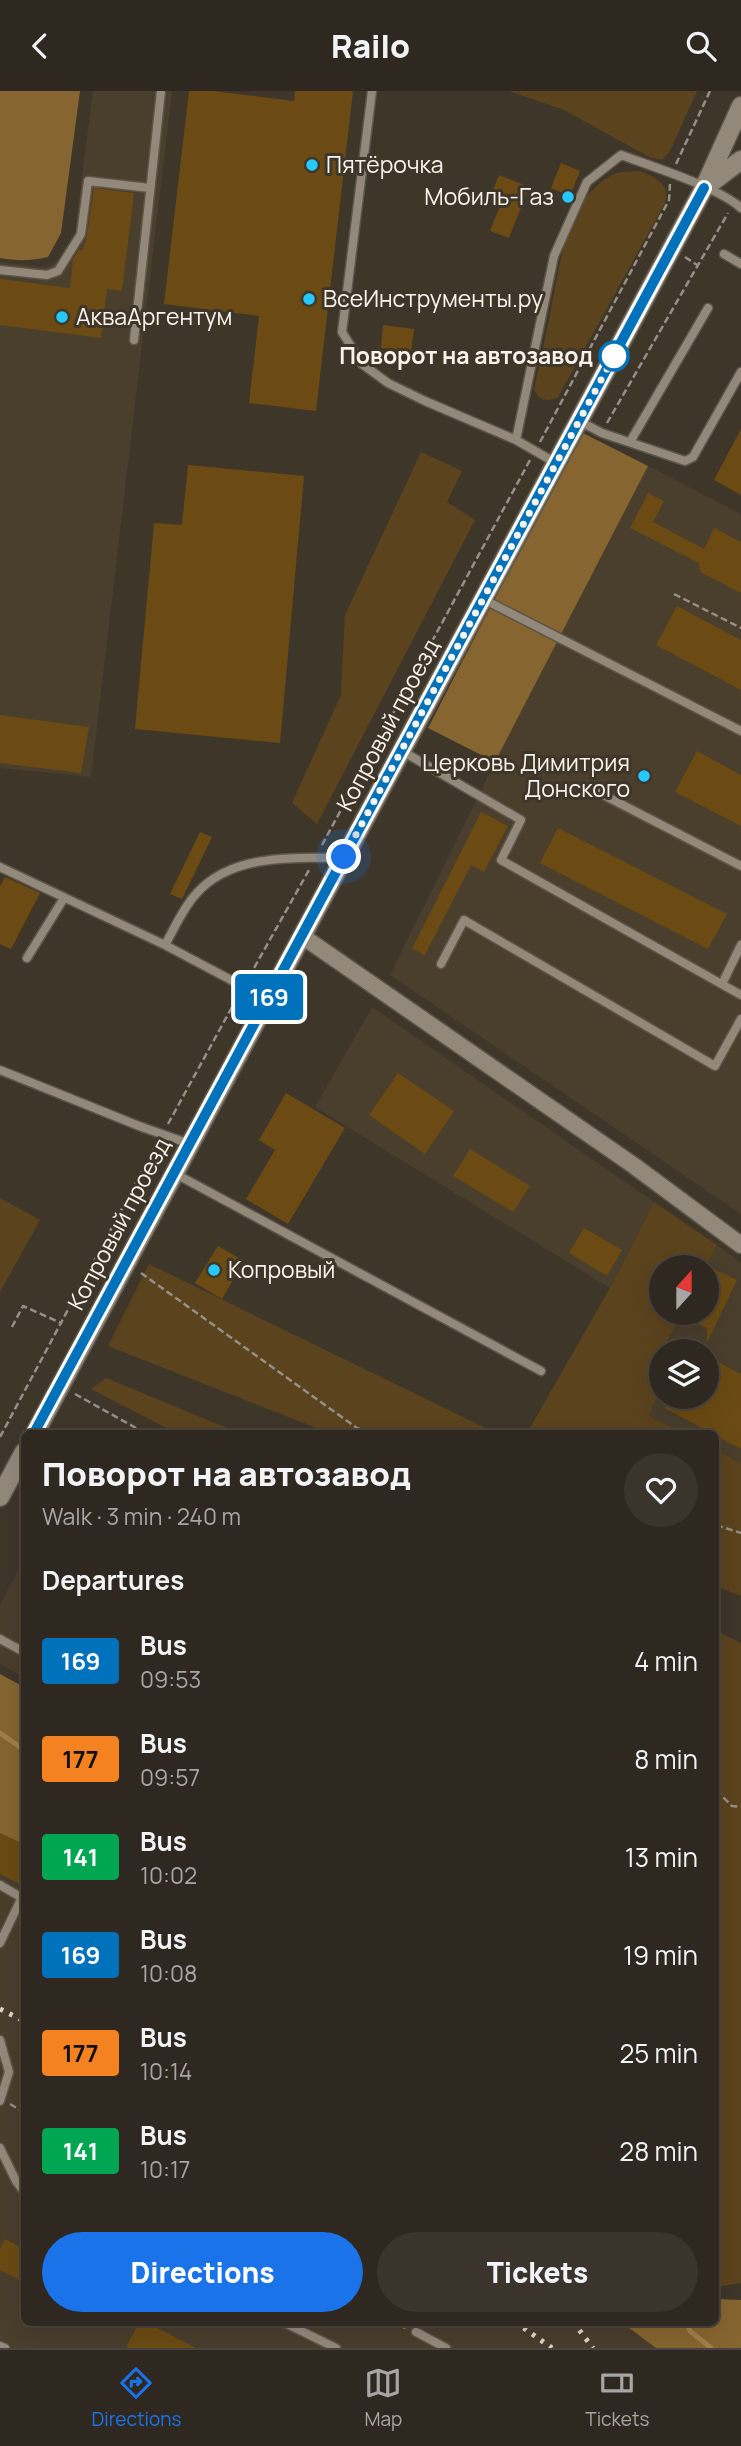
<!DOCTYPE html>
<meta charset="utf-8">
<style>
body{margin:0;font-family:Manrope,sans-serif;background:#3b342d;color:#f1f3f6;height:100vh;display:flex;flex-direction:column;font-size:26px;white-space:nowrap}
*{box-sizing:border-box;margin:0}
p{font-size:23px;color:#a7a6a5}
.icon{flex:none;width:38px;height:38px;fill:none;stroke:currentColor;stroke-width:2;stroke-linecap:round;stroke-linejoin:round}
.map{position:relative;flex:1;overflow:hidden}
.panel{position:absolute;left:21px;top:1339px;width:698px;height:896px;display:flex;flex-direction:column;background:#2f2820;border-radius:10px;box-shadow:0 7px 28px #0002,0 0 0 2px #4a443e}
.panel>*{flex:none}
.badge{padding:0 14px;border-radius:5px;font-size:24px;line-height:46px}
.needle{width:46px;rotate:21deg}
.tools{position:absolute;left:649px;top:1164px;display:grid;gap:14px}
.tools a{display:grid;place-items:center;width:70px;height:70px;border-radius:50%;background:#2f2820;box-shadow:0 7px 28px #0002,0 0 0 2px #4a443e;font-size:35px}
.you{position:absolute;width:35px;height:35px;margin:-18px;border:5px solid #fff;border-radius:50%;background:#1a73e8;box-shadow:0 0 0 10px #1a73e833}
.map>.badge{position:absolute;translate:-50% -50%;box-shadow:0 0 0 4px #fff}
h2{padding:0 21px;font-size:26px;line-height:63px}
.round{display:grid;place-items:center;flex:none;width:74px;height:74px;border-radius:37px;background:#3b342d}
.head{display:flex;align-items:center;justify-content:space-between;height:119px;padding:0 21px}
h1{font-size:33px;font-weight:800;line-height:52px}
.action{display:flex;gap:14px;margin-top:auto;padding:14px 21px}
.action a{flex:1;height:80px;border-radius:42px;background:#1a73e8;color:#fff;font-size:28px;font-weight:800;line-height:80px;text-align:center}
.action a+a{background:#3b342d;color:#f1f3f6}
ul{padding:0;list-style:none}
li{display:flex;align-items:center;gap:21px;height:98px;padding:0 21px}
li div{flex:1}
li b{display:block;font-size:26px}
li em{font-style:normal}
li .badge{min-width:77px;font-weight:700;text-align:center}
header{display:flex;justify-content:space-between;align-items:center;height:91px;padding:0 21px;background:#2f2820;font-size:32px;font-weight:800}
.dock{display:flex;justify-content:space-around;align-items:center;height:98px;border-top:2px solid #4a443e;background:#2f2820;font-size:19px;color:#a7a6a5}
.dock a{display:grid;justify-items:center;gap:4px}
.dock .on{color:#1a73e8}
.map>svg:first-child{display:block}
.built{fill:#4a3e2c}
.green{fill:#5b431d}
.forest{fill:#866530}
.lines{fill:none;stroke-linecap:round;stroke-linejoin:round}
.stream{stroke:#a27f4b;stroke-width:5}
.building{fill:#6b4b13}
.service-casing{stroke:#5c554a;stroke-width:11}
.minor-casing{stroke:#5c554a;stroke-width:19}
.secondary-casing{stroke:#5c554a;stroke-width:21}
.path{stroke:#968f85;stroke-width:2.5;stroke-dasharray:7 3.5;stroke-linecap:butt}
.service{stroke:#93897b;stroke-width:8}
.minor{stroke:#93897b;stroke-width:16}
.secondary{stroke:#93897b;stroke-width:18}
.rail{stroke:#dad4cb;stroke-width:5;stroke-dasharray:3.5 7;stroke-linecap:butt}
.line-casing{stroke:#fff;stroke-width:16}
.line{stroke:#0072bc;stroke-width:10}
.walk{stroke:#f9f3eb;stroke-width:7;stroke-dasharray:0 12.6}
.poi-dot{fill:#25c9fe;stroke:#3f362a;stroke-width:2.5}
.stop-dot{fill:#fff;stroke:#0072bc;stroke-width:3.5}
.labels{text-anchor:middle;stroke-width:6;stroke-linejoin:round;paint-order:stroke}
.poi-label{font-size:23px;fill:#f9f3eb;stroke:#3f362a;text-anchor:start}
.stop-label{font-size:23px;font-weight:bold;fill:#f9f3eb;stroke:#3f362a;text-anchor:end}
.street-label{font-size:23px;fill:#f9f3eb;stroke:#3f362a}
</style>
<header><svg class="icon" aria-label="back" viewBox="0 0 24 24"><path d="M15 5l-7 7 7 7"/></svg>Railo<svg class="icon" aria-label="search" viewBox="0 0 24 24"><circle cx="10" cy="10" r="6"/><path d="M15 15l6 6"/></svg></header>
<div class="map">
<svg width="741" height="2257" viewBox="0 0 741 2257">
<rect width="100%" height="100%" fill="#3f362a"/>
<path class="built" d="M93,0H172L91,686L0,677V171L44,176L53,173L60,167L75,142Z
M648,375L741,423V1123L390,884L495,671Z
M372,916L654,1111L610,1197L315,1016Z
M717,1154L741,1172V1372L716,1359V1342H683L649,1325L661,1296L653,1280L661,1264L662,1306H707V1260H663L683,1222H707L706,1176Z
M24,1467V1586L0,1573V1514Z
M0,1746L24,1759V2231H621L656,2257H0Z"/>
<path class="green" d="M509,0H697L670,60L662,69L651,67L564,19Z
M639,80C655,86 671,92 665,112L558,306C549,312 538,309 534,298C540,271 546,245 551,218C560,173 568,101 617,82C624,80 632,81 639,80Z
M421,361L462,380L447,411L475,429L317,733L292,712L341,604L345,524Z
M0,1107L40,1129L0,1201Z
M654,1111L717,1154L706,1176H662V1222H683L662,1260L653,1280L661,1296L649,1325L683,1342H527L610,1197Z
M149,1173L496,1342H329L108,1255Z
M106,1287L239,1342H176L91,1298Z
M716,1359L741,1372V1505L716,1495Z
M716,1540L741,1552V2192L716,2196Z"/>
<path class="forest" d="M0,0H80L61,142L48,166C31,170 17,170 0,167Z
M581,341L648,375L495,671L428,637Z
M0,1583L24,1596V1759L0,1746Z
M716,2208L741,2209V2257H656L621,2231H716Z"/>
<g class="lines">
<path class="stream" d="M0,1642L24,1659
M687,2231L690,2240L711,2257"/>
</g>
<path class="building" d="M189,0H214L294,10L295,0H353L316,320L249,312L259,225L164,213Z
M561,72L580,80L570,105L551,97Z
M499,84L529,96L509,147L490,140L500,115L490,107Z
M94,97L134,102L122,200L107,198L101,247L0,234V188L70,197L73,168L79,159H83L87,144Z
M383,234L414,238L411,261L381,257Z
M741,338V404L714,389Z
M188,374L304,385L280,652L135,638L154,432L182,434Z
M648,402L664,410L653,431L704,458L714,437L741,451V502L700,481L699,472L630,437Z
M677,515L741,549V599L656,554Z
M0,624L89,636L81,682L0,672Z
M697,660L741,684V735L675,701Z
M481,721L508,735L484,781L471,774L425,864L412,858Z
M558,737L727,823L708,858L540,772Z
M200,741L212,746L182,808L170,803Z
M5,786L40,802L11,858L0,853V795Z
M398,982L454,1020L425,1063L369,1024Z
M286,1002L345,1037L288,1133L246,1108L275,1059L259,1049Z
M470,1058L530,1095L513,1121L453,1085Z
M584,1137L622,1159L607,1185L569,1162Z
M218,1155L244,1170L222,1208L195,1192Z
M707,1175L737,1189L707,1252V1237L673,1222H707Z
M707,1265L741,1283V1358L716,1345V1342H711L665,1317L671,1306H707Z
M0,1742L24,1753V1795L0,1783Z
M5,2148L24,2158V2191L0,2179V2158Z
M139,2231H146L196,2257H126Z"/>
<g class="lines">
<g class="service-casing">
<path id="service" d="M372,0L342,241L362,273L388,292L425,310L516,349L556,372
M724,163L741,173
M0,179L47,184L58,180L81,143L88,90L150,97
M134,249L161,0
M579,330L602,342L685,370L693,366L741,281
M516,349L554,165L587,91L621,64C651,75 720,97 741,117
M630,351L708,217
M483,508L741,640
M402,660L521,729L501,769L741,904
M588,696L741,775
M0,776L165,854L267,908
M165,854C174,838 183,817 196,803C232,762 295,767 344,767
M27,867L64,807
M441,873L464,829L715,975L741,928
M722,893L741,854
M0,979L139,1035L190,1053
M174,1082L541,1280
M0,1548L24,1561
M0,1794L24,1808
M0,1852L22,1806
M0,1949L9,1981L0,2010
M0,2057L16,2090L24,2101
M283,2231L336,2257
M416,2241L446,2257
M0,2255L5,2257"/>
</g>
<g class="minor-casing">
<path id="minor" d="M302,845L633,1074L741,1154"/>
</g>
<g class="secondary-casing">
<path id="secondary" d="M707,95L741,69
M35,1342L704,97L741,15
M0,1406L24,1361"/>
</g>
<path class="path" d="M676,73L710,0
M685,166L697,174
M607,332L728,122
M540,351L669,109L670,93
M674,503L741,537
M322,754L530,369
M249,886L309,779
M168,1033L237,907
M141,1182L357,1337L370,1342
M12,1236L23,1215L61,1232
M75,1303L145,1342
M0,1346L156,1054
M716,1434L741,1442
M716,1699L732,1715L741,1716
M10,2013L24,2021
M389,2231L406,2237"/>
<use href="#service" class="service"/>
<use href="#minor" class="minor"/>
<use href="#secondary" class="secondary"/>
<path class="rail" d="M0,1918L24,1930
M515,2231L552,2257
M573,2231L593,2257"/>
</g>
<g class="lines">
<g class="line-casing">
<path id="line" d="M34,1342L704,97"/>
</g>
<use href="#line" class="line"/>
<path class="walk" d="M344,766L614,265"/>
</g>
<g class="poi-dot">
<circle cx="312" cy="74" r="7"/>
<circle cx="568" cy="106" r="7"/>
<circle cx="309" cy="208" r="7"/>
<circle cx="62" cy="226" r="7"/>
<circle cx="644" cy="685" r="7"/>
<circle cx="214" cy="1179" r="7"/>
</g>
<circle class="stop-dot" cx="614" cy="265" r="14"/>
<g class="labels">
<g class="poi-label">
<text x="326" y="82">Пятёрочка</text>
<text x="554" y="114" text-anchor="end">Мобиль-Газ</text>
<text x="323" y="216">ВсеИнструменты.ру</text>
<text x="76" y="234">АкваАргентум</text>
<text x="630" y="680" text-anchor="end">Церковь Димитрия<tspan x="630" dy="26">Донского</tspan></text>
<text x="228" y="1187">Копровый</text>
</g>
<g class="stop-label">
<text x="593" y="273">Поворот на автозавод</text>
</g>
<g class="street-label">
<text transform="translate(388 634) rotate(-62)" y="8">Копровый проезд</text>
<text transform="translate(119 1133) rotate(-62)" y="8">Копровый проезд</text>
</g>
</g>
</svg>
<div class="tools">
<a><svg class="needle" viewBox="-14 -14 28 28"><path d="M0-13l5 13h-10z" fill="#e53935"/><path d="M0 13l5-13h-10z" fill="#a7a6a5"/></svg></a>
<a><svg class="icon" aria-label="layers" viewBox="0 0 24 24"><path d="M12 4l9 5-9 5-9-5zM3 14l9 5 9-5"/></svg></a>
</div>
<div class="you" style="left:344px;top:766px"></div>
<b class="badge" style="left:269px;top:906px;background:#0072bc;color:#fff">169</b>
<section class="panel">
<div class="head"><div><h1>Поворот на автозавод</h1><p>Walk · 3 min · 240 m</p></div><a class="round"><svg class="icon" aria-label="heart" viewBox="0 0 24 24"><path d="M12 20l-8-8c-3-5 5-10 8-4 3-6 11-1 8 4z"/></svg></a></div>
<h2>Departures</h2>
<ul>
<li><span class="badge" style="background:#0072bc;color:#fff">169</span><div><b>Bus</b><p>09:53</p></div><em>4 min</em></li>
<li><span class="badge" style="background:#f58220;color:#111">177</span><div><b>Bus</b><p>09:57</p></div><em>8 min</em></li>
<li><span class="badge" style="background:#00a651;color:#fff">141</span><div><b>Bus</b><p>10:02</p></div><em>13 min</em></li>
<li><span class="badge" style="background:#0072bc;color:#fff">169</span><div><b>Bus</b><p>10:08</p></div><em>19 min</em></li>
<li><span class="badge" style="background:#f58220;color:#111">177</span><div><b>Bus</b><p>10:14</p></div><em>25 min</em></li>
<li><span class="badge" style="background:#00a651;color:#fff">141</span><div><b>Bus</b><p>10:17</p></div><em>28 min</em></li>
</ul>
<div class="action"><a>Directions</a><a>Tickets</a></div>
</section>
</div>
<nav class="dock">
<a class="on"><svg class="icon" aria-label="directions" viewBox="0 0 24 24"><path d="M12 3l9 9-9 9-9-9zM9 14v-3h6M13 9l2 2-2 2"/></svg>Directions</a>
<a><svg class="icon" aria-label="map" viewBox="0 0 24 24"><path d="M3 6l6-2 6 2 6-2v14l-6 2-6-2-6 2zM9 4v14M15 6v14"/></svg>Map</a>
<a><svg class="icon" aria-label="tickets" viewBox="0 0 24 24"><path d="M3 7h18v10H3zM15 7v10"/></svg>Tickets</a>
</nav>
